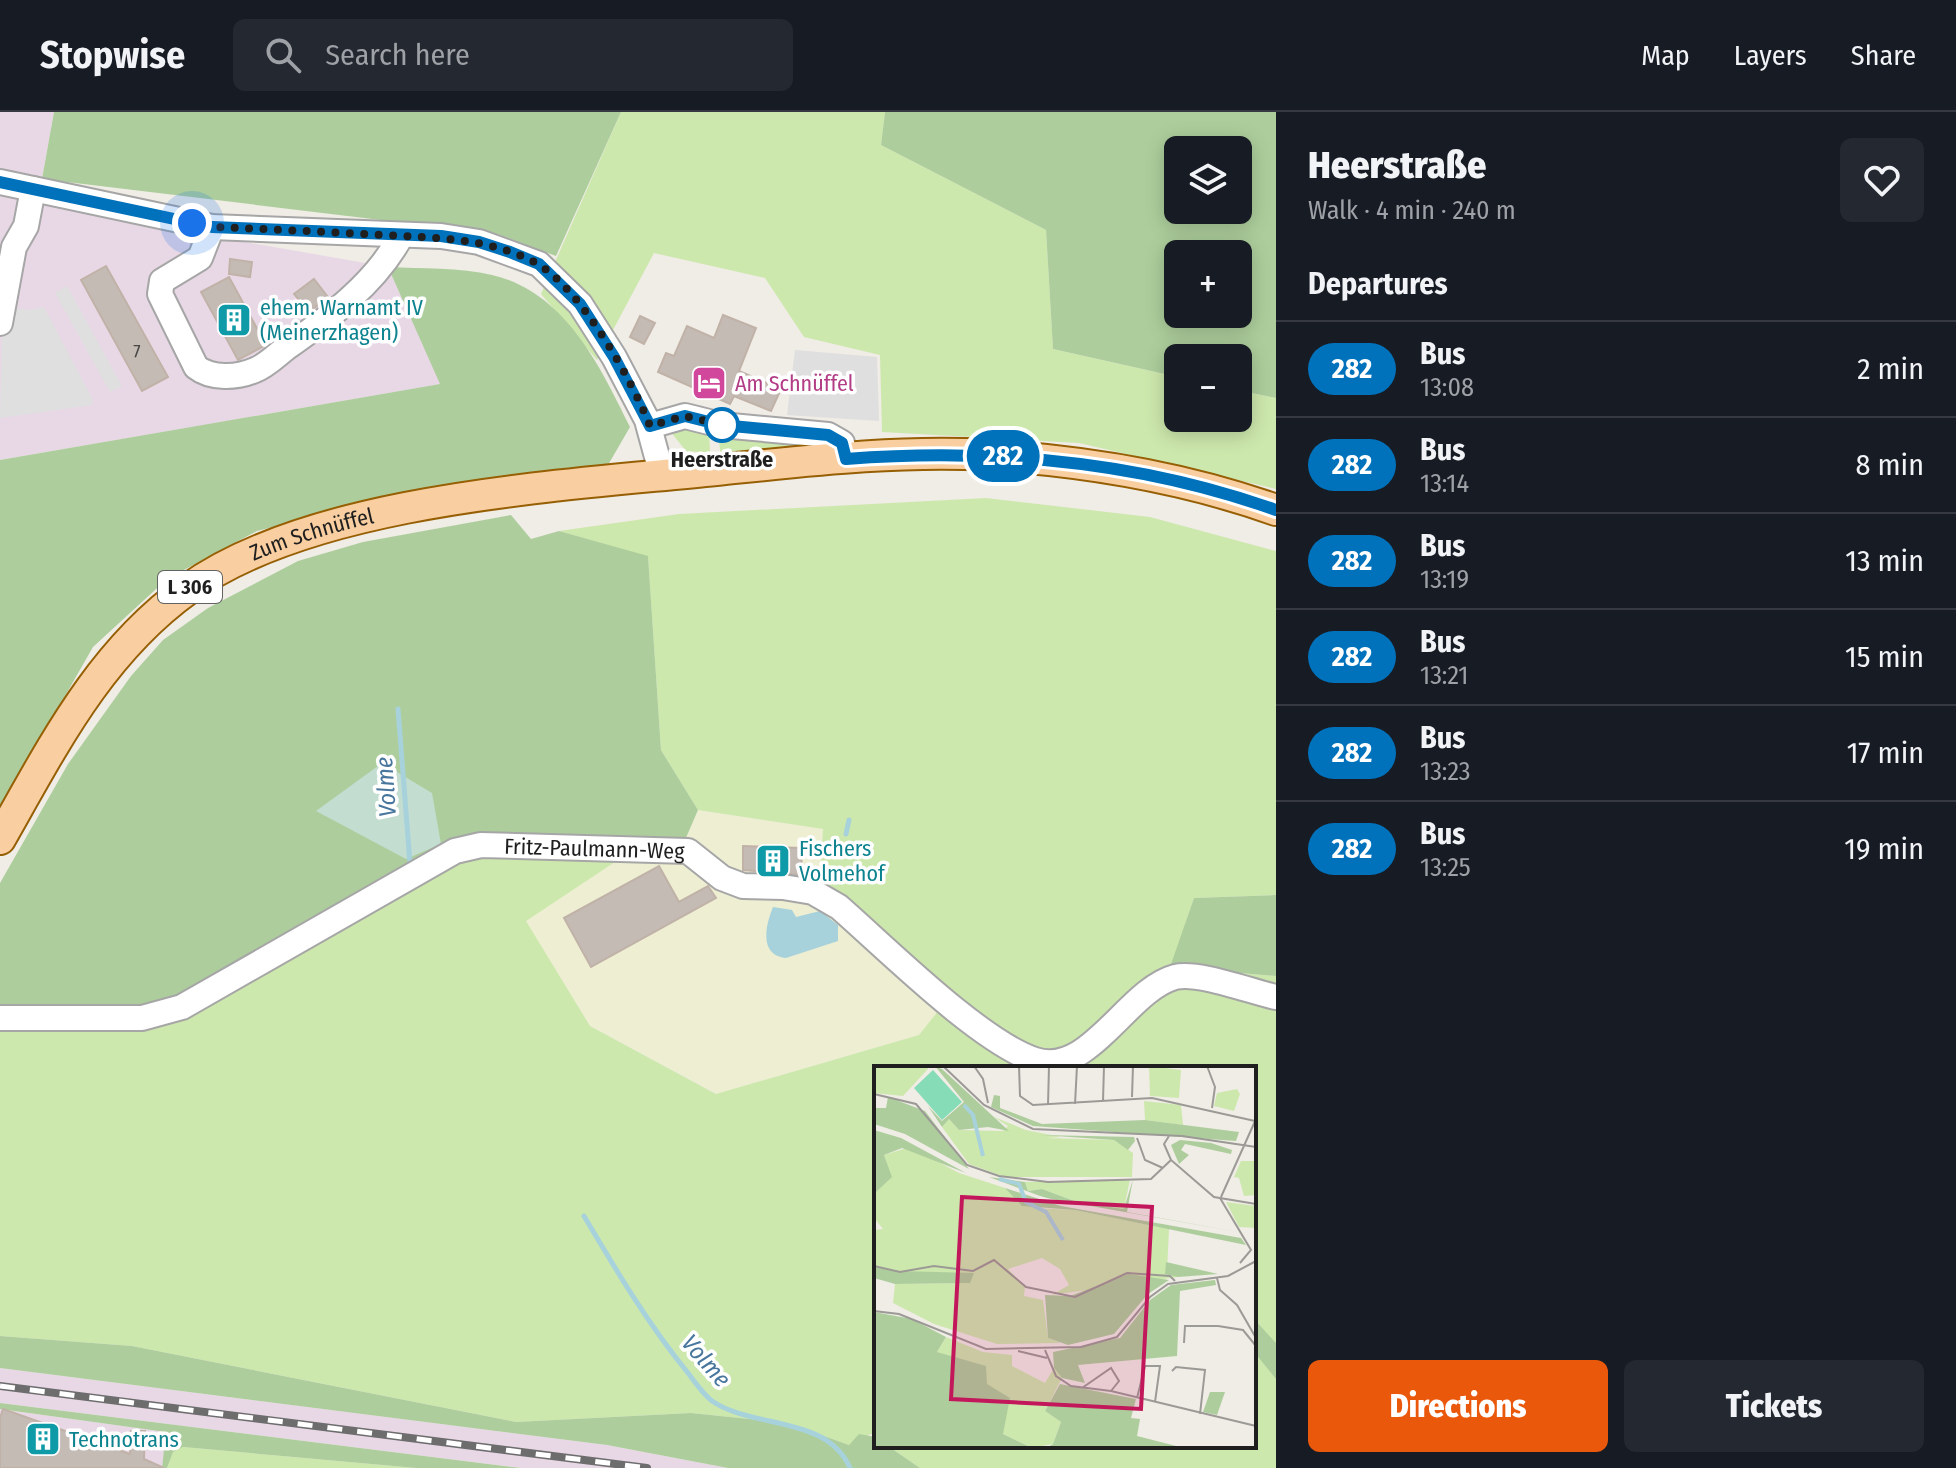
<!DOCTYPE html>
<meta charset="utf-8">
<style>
body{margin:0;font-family:"Fira Sans Condensed",sans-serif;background:#242831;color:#f1f3f6;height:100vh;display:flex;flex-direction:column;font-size:30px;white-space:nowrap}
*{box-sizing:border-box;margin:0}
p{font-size:26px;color:#9ea1a6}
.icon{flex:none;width:44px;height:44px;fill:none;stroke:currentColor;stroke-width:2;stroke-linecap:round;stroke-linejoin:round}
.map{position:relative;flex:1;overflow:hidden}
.details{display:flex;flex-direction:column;background:#171b24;width:680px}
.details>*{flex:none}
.badge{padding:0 16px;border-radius:26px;font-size:28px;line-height:52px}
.buttons{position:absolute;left:1164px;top:24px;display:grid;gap:16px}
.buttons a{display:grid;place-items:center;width:88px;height:88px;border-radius:12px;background:#171b24;box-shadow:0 4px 20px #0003;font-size:40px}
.you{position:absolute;width:40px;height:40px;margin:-20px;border:6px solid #fff;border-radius:50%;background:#1a73e8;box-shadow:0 0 0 12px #1a73e833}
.map>.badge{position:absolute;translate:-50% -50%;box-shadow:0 0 0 4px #fff}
h2{padding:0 32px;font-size:30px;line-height:72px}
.round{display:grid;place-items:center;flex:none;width:84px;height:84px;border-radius:12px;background:#242831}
.overview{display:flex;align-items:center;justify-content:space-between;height:136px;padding:0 32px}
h1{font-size:38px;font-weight:800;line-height:60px}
.action{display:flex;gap:16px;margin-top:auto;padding:16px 32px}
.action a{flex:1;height:92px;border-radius:12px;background:#ea580c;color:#fff;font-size:32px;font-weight:800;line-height:92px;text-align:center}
.action a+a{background:#242831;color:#f1f3f6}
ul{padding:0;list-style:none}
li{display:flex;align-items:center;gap:24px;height:96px;padding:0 32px;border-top:2px solid #363941}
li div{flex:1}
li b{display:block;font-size:30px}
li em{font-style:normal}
li .badge{min-width:88px;font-weight:700;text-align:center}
header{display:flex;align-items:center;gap:48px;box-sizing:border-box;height:112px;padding:0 40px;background:#171b24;border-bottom:2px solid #363941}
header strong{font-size:38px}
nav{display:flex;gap:44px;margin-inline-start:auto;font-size:28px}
.search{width:560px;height:72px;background:#242831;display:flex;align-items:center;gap:20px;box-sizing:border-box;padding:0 28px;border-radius:12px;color:#9ea1a6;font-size:30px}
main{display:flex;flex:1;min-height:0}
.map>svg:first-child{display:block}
.industrial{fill:#e8d8e6}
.farmland{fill:#edeed2}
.grass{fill:#cde8ad}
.forest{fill:#adce9c;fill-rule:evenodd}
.wetland{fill:#c3ddd0}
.parking{fill:#dfdfdf}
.water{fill:#a7d2dc}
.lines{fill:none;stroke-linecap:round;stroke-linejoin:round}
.stream{stroke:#a7d2dc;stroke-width:5}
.building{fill:#c4bbb5;stroke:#c1b2a8;stroke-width:2}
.minor-casing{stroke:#a6a6a6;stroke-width:28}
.major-casing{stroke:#965f04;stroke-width:34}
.minor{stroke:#fff;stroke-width:24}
.major{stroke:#f9cfa1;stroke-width:30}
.rail-casing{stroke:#6d6d6d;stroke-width:8}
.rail{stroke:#fff;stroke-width:5;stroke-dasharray:15;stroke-linecap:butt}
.line-casing{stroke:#fff;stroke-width:18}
.line{stroke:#0072bc;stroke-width:12}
.walk{stroke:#1f1f1f;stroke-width:8;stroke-dasharray:0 14.4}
.stop-dot{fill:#fff;stroke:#0072bc;stroke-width:4}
.labels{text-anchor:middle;stroke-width:7;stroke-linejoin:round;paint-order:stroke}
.number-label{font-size:18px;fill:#484644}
.shield{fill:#fff;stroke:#626262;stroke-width:2}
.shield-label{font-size:20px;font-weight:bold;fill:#1f1f1f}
.culture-label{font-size:22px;fill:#0d838f;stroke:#fff;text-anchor:start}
.hotel-label{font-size:22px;fill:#b23c85;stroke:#fff;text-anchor:start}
.stop-label{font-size:22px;font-weight:bold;fill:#1f1f1f;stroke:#fff}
.street-label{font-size:22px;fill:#1f1f1f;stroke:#fff}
.water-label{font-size:24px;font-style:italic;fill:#48769d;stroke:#fff}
.inset-river{fill:none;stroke:#a7d2dc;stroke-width:4}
.inset-road{fill:none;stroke:#9c9a96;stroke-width:2}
.view{fill:#c2185b;fill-opacity:0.15;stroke:#c2185b;stroke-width:4}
.inset-edge{fill:none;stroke:#1f1f1f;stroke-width:4}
</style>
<header>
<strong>Stopwise</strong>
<div class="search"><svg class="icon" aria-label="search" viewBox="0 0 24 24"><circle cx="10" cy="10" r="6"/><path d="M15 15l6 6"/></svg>Search here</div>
<nav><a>Map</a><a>Layers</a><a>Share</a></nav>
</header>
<main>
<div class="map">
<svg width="1276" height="1356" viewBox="0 0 1276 1356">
<rect width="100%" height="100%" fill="#f0ece6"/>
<path class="industrial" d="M0,0H54L42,67L171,117L388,155L441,272L0,348Z
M0,1256L607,1333L728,1356H521L0,1291Z
M0,1297L167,1320L162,1356H0Z"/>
<path class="farmland" d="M698,698L823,717L819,787L944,893L919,923L717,982L590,914L525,809L639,734L682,735Z"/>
<path class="grass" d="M621,0H885L881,33L1046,118L1053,237L1178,265V306H1238V278L1276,286V377L1079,331L882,320L880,243L804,225L765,166L654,141L597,248L541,182Z
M677,315L709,318L710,341L686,339L670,319Z
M718,321L825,334L721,345Z
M986,386L1150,405L1276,439V783L1194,786L1171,855L1276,864V1356H920L888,1334H1254V956H876V1325L871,1322L849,1333L788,1311L691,1301L516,1310L132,1234L0,1224V914L454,749L519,732L639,734L526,809L590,914L716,982L919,923L943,893L819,787L823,717L698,698L661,638L648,445L559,419L679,402Z
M183,1335L416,1356H167L173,1339Z"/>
<path class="forest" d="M54,0H621L556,144L497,122L42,67Z
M885,0H1276V286L1238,278V246H1178V265L1053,237L1046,118L881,33ZM1178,38H1238V98H1178ZM1178,142H1238V202H1178Z
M388,155C421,157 460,155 492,163C565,180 600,254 630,315L608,353L430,376L257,419L167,467L93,535L0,698V348L440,272Z
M511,403L531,427L559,419L648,444L661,638L698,698L682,735L519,732L400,764L196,877L133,901L0,900V771L68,652L131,564L163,528L208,496L298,449L363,430Z
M1276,783V864L1170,855L1194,786Z
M1254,1207L1276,1231V1267L1254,1240Z
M0,1224L132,1234L516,1310L691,1301L788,1311L849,1333L859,1322L876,1325V1334H888L920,1356H728L607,1333L0,1256Z
M0,1291L521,1356H416L183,1335L173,1340L167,1356H162L166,1320L0,1297Z"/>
<path class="wetland" d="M382,651L432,681L441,732L406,747L316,699Z"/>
<path class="parking" d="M67,174L122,274L110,280L55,181Z
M3,194L29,198L44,195L93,288L92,293L0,306Z
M795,238L877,245L879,309L787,303Z"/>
<path class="water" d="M773,795L792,798L796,805L820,799L838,813V829L786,846C758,843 766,812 773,795Z"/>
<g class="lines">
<path class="stream" d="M398,597L410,751
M846,722L849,708
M584,1104C616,1158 648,1212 688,1261C695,1270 703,1282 712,1289C753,1317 827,1303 850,1356"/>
</g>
<path class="building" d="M230,147L252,150L250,165L229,162Z
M106,154L168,265L142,279L81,168Z
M229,165L266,233L238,248L201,180Z
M314,167L328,185L309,200L294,182Z
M723,203L756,216L739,259L781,277L771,299L734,284L730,292L658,260L666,241L674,244L687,214L714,226Z
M640,204L655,211L644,232L630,225Z
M743,734L802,736L801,763L743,758Z
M659,754L679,790L708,774L716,786L591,855L564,806Z
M3,1297L130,1342L131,1319H145L144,1347L164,1356H0V1306Z"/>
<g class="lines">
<g class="minor-casing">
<g id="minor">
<path d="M0,70L212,115L441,124L479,130L539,152L580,192L614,245L647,308L662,363"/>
<path d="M212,115L200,146L162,169L160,182L196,255C211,267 237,266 255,258C266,254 277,243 286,236C329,206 376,171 401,124"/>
<path d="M0,211L14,135L26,114L33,77"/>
<path d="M650,314L685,304L721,313L828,323L842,331L846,347"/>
<path id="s1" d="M0,906H142L182,895L455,739L481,733L688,739L722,766L743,774L783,775L813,780L839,795C886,836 980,930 1035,948C1089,966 1127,878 1175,865C1198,859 1252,880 1276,885"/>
</g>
</g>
<g class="major-casing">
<g id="major">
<path id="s2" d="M0,727C53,634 99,541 188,477C314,386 562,374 716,358C805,349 897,338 988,343C1086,349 1183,365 1276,398"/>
</g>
</g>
<use href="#minor" class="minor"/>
<use href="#major" class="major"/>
<g class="rail-casing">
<path id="rail" d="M0,1274L647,1356"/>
</g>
<use href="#rail" class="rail"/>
</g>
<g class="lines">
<g class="line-casing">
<path id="line" d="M0,70L212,115L441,124L479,130L510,140L539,152L580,192L614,245L650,314L685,304L721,313L828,323L842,331L846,347C992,336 1138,349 1276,398"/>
</g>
<use href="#line" class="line"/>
<path class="walk" d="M192,111L212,115C268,117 325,120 382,123C436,126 487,125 536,151C580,175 632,268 650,314L685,304L722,313"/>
</g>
<defs>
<g id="building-square" transform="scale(1.8)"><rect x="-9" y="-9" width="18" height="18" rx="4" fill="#0f9aa8" stroke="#fff"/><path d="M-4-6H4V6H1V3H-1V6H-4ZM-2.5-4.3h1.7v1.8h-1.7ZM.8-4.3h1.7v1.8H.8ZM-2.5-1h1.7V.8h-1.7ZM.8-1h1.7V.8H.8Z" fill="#fff"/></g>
<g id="hotel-square" transform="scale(1.8)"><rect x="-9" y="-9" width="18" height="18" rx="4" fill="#d1479c" stroke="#fff"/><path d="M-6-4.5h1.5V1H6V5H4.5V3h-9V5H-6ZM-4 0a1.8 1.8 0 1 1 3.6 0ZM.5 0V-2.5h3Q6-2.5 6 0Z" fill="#fff"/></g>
</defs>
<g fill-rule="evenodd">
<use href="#building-square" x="234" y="208"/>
<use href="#hotel-square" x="709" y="271"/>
<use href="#building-square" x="773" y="749"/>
<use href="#building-square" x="43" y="1327"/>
</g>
<circle class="stop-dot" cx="722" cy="313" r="16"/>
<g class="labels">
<g class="number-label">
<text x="137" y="246">7</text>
</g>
<rect class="shield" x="158" y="459" width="64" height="32" rx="6"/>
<g class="shield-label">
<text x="190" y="482">L 306</text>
</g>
<g class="culture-label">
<text x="260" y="203">ehem. Warnamt IV<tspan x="260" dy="25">(Meinerzhagen)</tspan></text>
<text x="799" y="744">Fischers<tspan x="799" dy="25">Volmehof</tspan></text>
<text x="69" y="1335">Technotrans</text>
</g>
<g class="hotel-label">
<text x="735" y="279">Am Schnüffel</text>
</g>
<g class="stop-label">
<text x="722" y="355">Heerstraße</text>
</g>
<g class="street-label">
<text dy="8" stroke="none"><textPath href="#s2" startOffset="452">Zum Schnüffel</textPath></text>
<text dy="8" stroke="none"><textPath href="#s1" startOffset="638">Fritz-Paulmann-Weg</textPath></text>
</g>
<g class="water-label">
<text transform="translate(386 675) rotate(-94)" y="8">Volme</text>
<text transform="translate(706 1249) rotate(49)" y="8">Volme</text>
</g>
</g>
<g transform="translate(874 954)">
<rect width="382" height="382" fill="#f0ece6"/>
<path d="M0,0H53L54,3L29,30L0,27ZM275,0L307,4L305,32L276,30ZM363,23L366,28L360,45L340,40L343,27ZM270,35L307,39L309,59L271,54ZM120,51L152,64L187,71L173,72L240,74L259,87L258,111H131L95,98L68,61L75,53L85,64L129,65L134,60ZM36,81L85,107L131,122L160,142L201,144L295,163L293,206L304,211L178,229L195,219L186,203L168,192L134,203L151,220L150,230L169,234L174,272L187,277L123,278L60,258L19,237L21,218L95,217L0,201V164L9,163L0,152V128L17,111L10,89ZM367,95H382V129L370,130L365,112L360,111ZM256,113L250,143L203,136L168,123L154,125L151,116ZM352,136L382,140V162L365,161ZM72,271L109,286L138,289V300L171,317L180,302L188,312L171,345L187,356L179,378L158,382L129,368L112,318L63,286Z" fill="#cde8ad"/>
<path d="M61,0L68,3L135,65L114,61L85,64L75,53L68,61L54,40L68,55L90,36ZM120,29L126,30V42L168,58L271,54L365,66L362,75L159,60L117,41ZM14,31L51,45L95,103L31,68L0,58V42H12ZM0,64L27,72L92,107L28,82L10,89L18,111L0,128ZM167,69L260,71L261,75L254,84L240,74ZM306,74L337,77L358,84L357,88L311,78L307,84L315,89L305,98L297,79ZM115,111L151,116L154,125L168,123L203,136L250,143L259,113L253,146L364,166L177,133L166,130ZM131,122L187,140L367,172L372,179L201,144L148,140ZM292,196L344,208L304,211L291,208ZM0,201L25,205L100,207L96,217L21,218L0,212ZM254,208L295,214L274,228L240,268L194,279L174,272L171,229L196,230ZM341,214L342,219L306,225L303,290L204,299L211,317L188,312L180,302L179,286L246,272L276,234L297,219ZM0,246L38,253L72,271L63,286L112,300L113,318L136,332L129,368L158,382H0ZM186,318L262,333L257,352L266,353L263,370L310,382H172L179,378L187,356L171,345ZM336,326H351L343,349L329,346Z" fill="#adce9c"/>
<path d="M59,4L88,36L68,54L40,22Z" fill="#86dcb7"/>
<path class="inset-river" d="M90,39L99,49L109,90M125,113L145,118L152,136L172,146L189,174"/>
<path class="inset-road" d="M69,0L110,39L159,63L308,70L382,81M100,0L109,13L114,37M145,0L146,30L159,39L278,32L381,55M333,0L341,21L338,42M0,28L42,38L93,99L125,110L174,116L277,113L297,94M258,31L259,0M229,35L230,0M201,38L203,0M174,39L175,0M295,70L290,78L297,94L340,131L382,138M263,72L271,94L289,102M347,131L382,53M346,132L377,184L366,197M0,200L26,206L60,200L99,205L120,194L152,221L201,231L253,207L296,210L301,215M343,212L346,224L363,239L382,272M0,245L25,248L112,283L207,281L243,271L276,231L294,218L354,210L382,195M310,277L311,260H344L369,264L382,280M171,284L182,310L197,320L237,325L382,360M144,285L173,292M298,305L302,301L331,304L326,348M208,322L237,302L245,315L237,325M263,332L271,300H286L281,336"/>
<path class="view" d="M88,131L278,141L267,343L77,333Z"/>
<rect width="382" height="382" class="inset-edge"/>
</g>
</svg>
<div class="buttons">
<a><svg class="icon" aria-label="layers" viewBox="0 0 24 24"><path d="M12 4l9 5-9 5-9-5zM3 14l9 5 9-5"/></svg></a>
<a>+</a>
<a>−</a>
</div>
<div class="you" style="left:192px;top:111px"></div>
<b class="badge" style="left:1003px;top:344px;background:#0072bc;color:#fff">282</b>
</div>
<section class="details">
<div class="overview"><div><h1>Heerstraße</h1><p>Walk · 4 min · 240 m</p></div><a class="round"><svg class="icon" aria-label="heart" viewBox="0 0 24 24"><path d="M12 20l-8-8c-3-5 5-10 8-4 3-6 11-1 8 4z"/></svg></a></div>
<h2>Departures</h2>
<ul>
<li><span class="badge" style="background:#0072bc;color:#fff">282</span><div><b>Bus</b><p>13:08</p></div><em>2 min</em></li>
<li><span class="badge" style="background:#0072bc;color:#fff">282</span><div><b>Bus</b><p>13:14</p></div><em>8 min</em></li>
<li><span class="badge" style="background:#0072bc;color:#fff">282</span><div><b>Bus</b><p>13:19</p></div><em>13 min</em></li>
<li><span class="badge" style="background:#0072bc;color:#fff">282</span><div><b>Bus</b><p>13:21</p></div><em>15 min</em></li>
<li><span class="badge" style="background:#0072bc;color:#fff">282</span><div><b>Bus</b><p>13:23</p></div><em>17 min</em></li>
<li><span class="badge" style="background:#0072bc;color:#fff">282</span><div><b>Bus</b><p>13:25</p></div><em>19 min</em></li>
</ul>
<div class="action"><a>Directions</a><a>Tickets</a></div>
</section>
</main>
